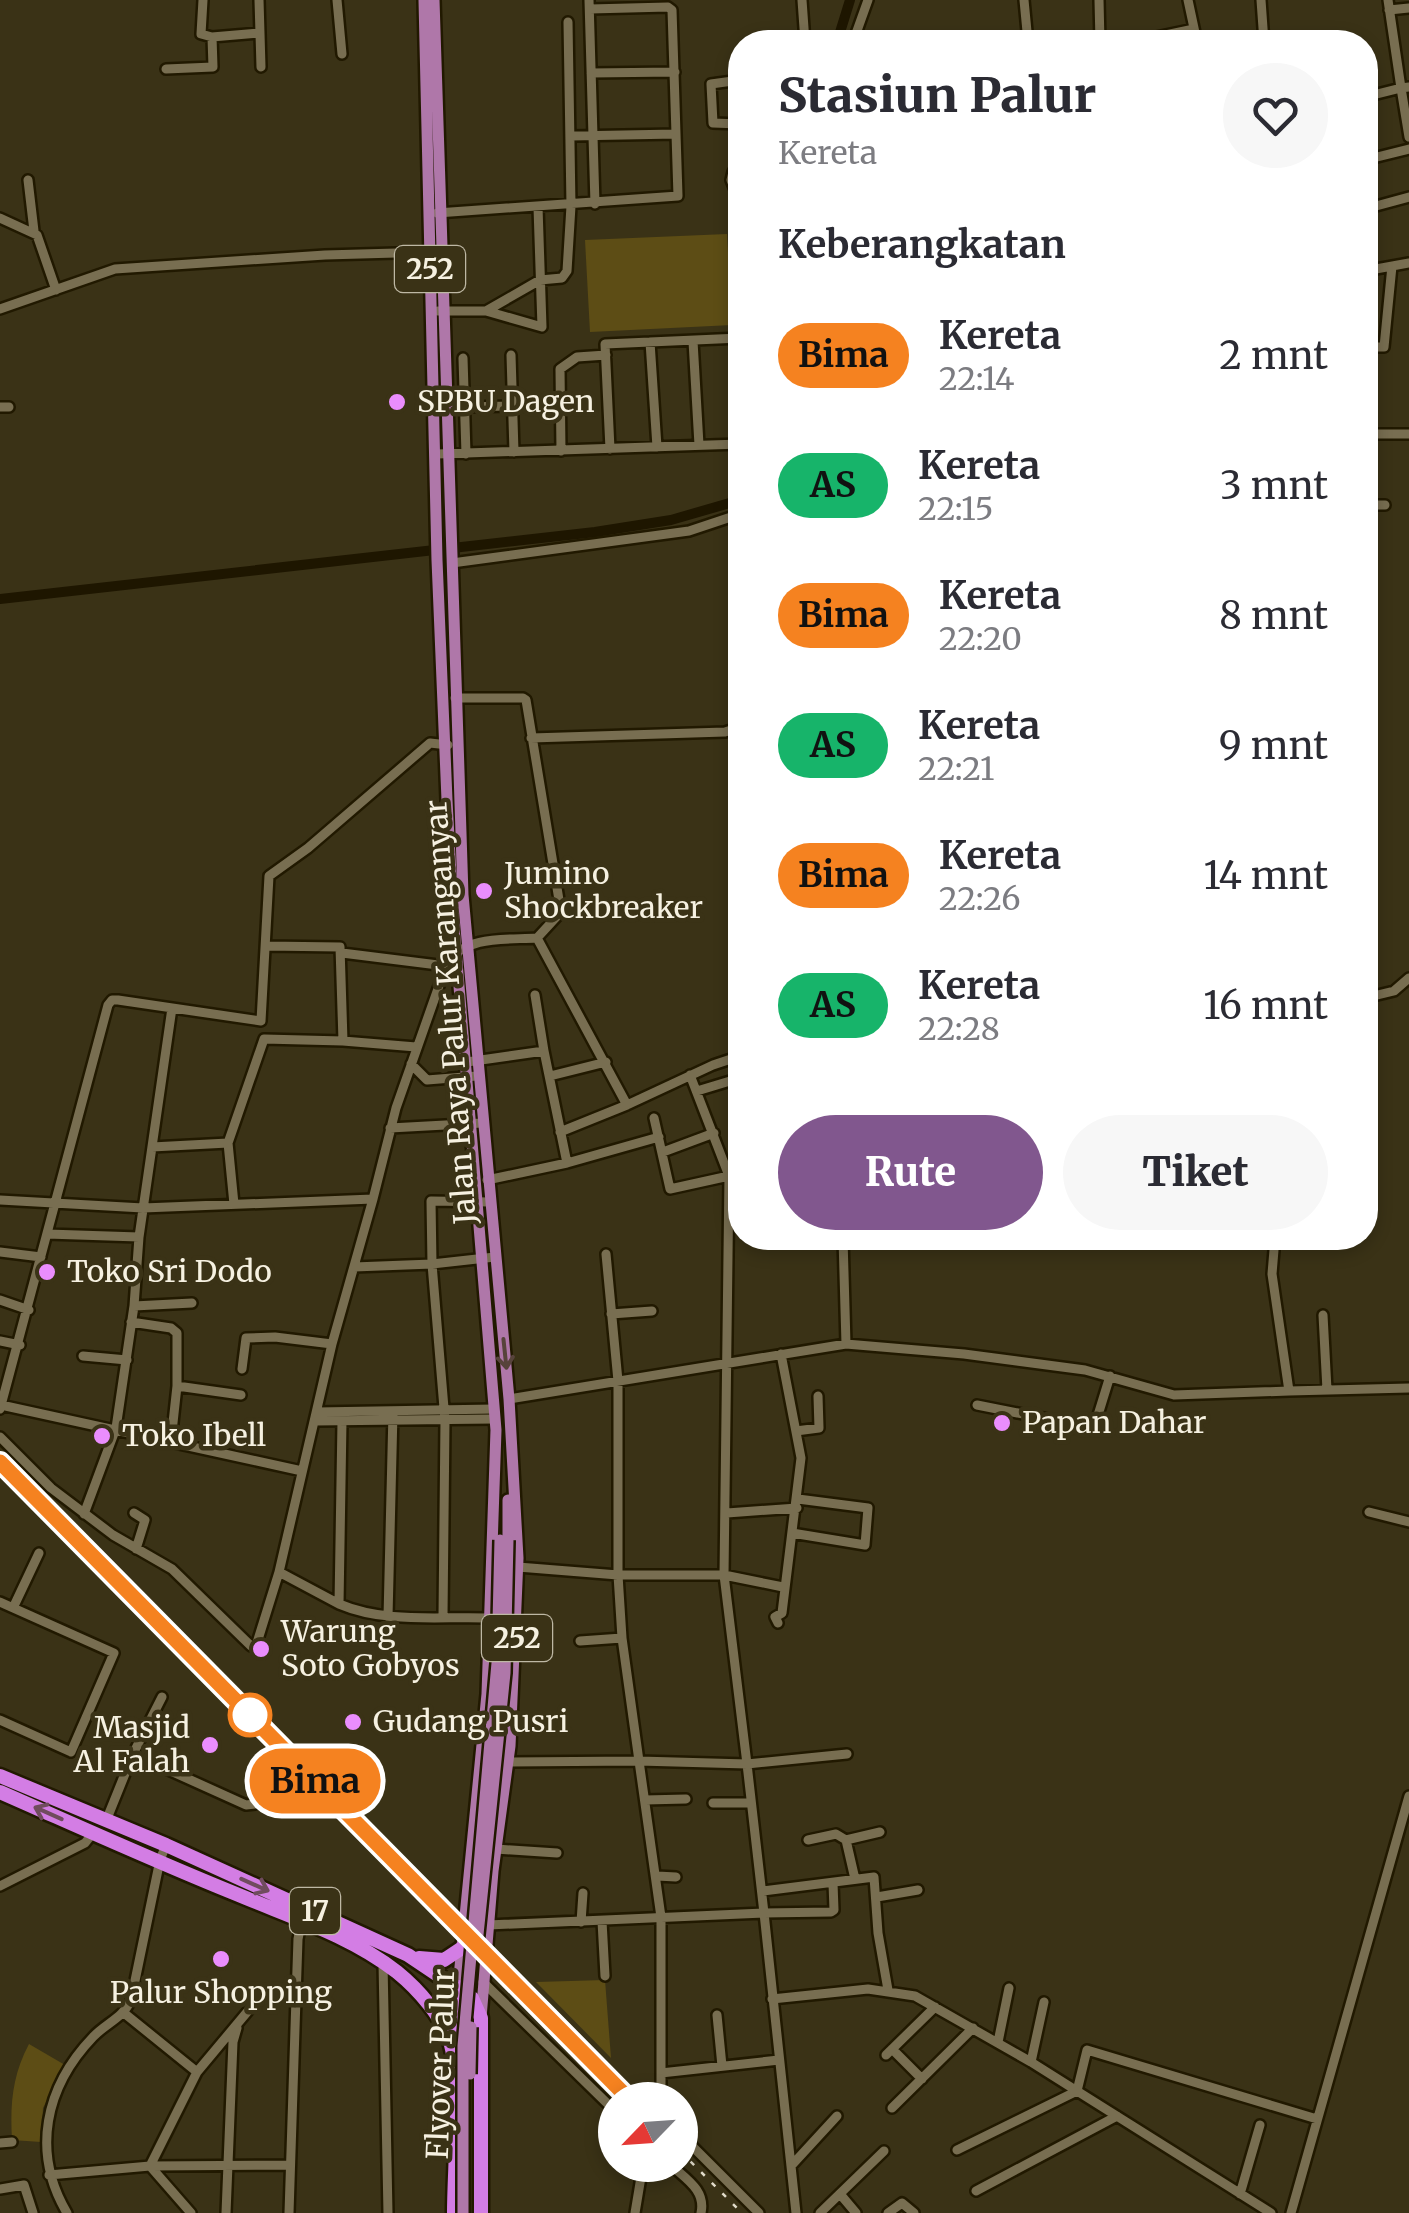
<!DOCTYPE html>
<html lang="id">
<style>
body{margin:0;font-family:Merriweather,serif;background:#f7f7f7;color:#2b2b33;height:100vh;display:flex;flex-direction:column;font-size:38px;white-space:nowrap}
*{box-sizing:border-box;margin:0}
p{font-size:32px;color:#7c7c81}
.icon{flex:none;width:55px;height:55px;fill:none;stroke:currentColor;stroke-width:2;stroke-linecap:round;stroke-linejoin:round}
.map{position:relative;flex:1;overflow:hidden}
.side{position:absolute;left:728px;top:30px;width:650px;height:1220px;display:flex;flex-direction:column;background:#fff;border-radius:40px;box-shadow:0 5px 15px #0003}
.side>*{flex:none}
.badge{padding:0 20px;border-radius:32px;font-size:35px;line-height:65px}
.needle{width:65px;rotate:245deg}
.controls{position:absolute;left:598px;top:2082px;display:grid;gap:20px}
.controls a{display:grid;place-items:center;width:100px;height:100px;border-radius:50%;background:#fff;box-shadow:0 5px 15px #0003;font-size:50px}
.map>.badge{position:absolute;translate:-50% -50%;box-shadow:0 0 0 5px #fff}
h2{padding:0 50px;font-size:38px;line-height:90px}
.round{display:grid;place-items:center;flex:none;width:105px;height:105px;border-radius:52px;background:#f7f7f7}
.headline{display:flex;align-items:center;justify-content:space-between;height:170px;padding:0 50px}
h1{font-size:48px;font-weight:800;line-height:75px}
.primary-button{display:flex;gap:20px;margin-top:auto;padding:20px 50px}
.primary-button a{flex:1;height:115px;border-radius:60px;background:#81578e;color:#fff;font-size:40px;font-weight:800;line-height:115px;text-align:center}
.primary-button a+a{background:#f7f7f7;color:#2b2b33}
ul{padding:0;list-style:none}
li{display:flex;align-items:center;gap:30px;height:130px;padding:0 50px}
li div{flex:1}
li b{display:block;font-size:38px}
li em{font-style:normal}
li .badge{min-width:110px;font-weight:700;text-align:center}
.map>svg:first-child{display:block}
.green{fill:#5d4d15}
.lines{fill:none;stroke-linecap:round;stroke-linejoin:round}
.canal{stroke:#1e1600;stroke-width:10}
.minor-casing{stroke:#211900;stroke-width:14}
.major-casing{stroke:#211900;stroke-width:16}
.highway-casing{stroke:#211900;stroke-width:19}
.minor{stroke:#786e51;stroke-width:9}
.major{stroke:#af77a9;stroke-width:11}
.highway{stroke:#d37de4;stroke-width:14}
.rail{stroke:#e1dbca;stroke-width:2.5;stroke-dasharray:5 10;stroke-linecap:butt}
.major-bridge-casing{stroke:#211900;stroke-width:16;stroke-linecap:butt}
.major-bridge{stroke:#af77a9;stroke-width:11}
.oneway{stroke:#57433b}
.oneway2{stroke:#704c5e}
.line-casing{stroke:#fff;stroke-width:22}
.line{stroke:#f58220;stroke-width:15}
.poi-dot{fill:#ea8dfd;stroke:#3a3216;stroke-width:4}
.stop-dot{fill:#fff;stroke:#f58220;stroke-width:5}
.labels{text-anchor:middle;stroke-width:9;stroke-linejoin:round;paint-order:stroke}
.shield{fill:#3a3216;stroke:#beb8a4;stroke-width:2.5}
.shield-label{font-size:28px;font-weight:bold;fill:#f6f1e1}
.poi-label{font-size:30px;fill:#f6f1e1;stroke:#3a3216;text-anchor:start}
.street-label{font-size:30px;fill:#f6f1e1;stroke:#3a3216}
</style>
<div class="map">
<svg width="1409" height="2213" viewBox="0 0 1409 2213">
<rect width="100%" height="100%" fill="#3a3216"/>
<path class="green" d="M727,234L732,325L590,332L585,240Z
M605,1980L611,2058L536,1982Z
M29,2044L65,2065L43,2108L41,2142L12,2140C10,2105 12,2076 29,2044Z"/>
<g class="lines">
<path class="canal" d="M837,42L850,0
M0,599L595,532L671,520L740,500"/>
<g class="minor-casing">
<path id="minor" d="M203,0L201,34L212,37
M259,0L261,67
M337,0L342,54
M589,0L595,204
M802,0L805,42
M1024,0L1028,42
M1099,0L1100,42
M1188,0L1197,42
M1261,0L1264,42
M1388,0L1401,88L1409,87
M1389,10L1409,8
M853,42L868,0
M1132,42L1194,29
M166,69L213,67L212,37L259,33
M591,73L675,72
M740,80L711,84L713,123L740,124
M1365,97L1401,88L1409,137
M571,136L676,134
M1365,160L1409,149
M740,170L733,172L731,180L740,202
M28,180L34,231
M1365,209L1409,197
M437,213L678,196L672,10L668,7L590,9
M0,218L37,235L56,290
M1365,271L1409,263
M0,309L115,269L325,255L432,252
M438,311H486L542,327L538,207
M486,311L540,280L562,278L567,271L571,206L568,22
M693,341L699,445
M650,342L657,447
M1365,347H1384L1392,266
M511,355L514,452
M463,358L466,454
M0,407H9
M465,407L513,406
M1365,434H1409
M610,449L605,344L740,338
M561,451L560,369L577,357L606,355
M437,454L740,444
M1365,505H1385
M452,563L689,531L740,514
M739,640H740
M531,738L725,732L740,727
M537,938L627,1105L713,1065L740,1056
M266,946L340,947L343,1041
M342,953L446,966
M535,995L544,1051
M1365,998L1394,991L1409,978
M467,1062L544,1051L567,1163
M411,1064L427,1080L477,1076
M690,1075L729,1176L724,1575L747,1764L847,1754
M550,1076L606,1062
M697,1091L740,1078
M654,1118L670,1189L729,1176
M390,1128L482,1123
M560,1132L627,1105
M152,1147L228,1143
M663,1152L714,1133
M487,1180L567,1163L659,1137
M0,1200L143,1208L373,1199L396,1108L447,963C467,935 506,940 537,938L561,912L526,700L523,698H455
M234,1204L228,1143L264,1039L343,1041L416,1047
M47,1234L139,1237
M843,1238L846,1344
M0,1252L41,1257
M354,1267L432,1264L495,1257
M0,1300L29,1310
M134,1306L192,1303
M611,1314L652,1311
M1323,1315L1327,1390
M131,1322L171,1328L177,1333V1386L171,1441
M0,1341L20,1345
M83,1356L127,1360
M242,1369L246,1338L275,1337L332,1344
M177,1386L241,1395
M1289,1391L1409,1388
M509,1399L846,1344L964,1354L1085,1370L1174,1395L1289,1391L1272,1274L1275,1238
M1,1405L302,1471
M977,1405L1094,1428L1110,1376
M0,1409L108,1005L112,1000H118L261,1021L269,876L308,848L430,743L448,745
M317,1412L494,1409
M315,1421L494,1419
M342,1421L339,1604C386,1624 440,1616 490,1618
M796,1431L819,1428L818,1396
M0,1437L51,1488L113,1535L172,1569L251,1646H256L279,1572L332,1344L373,1199
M1369,1512L1409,1522
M134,1513L145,1520L136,1549
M727,1513L797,1508
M84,1514L116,1428L134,1306L139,1237L172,1008
M792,1533L865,1545L868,1508L798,1499
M518,1567L618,1575H724L783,1587
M279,1572L339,1604
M0,1602L114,1653L71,1752L0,1720
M13,1608L39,1553
M388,1617L393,1412
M443,1617L445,1420L432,1264L431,1201L490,1202
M778,1623L775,1617L782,1613L801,1458L781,1354
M580,1641L622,1638
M133,1754L246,1805L255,1804L262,1796
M509,1762L639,1761L622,1638L618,1575V1381L606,1254
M645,1800L686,1799
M713,1803H751
M106,1821L133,1754L162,1697
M808,1840L836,1834L846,1840L880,1832
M846,1840L855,1879
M496,1849L557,1853
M657,1876L676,1877
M0,1886L85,1843L93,1833
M763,1891L874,1877L878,1933L888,1990
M877,1897L918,1890
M602,1921L605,1976
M581,1922L583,1893
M488,1925L764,1913L796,2213
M383,1963L388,2213
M483,1982L615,2111
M772,1999L868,1989L915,1996L1031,2062L1077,2091L957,2150
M124,2013L197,2072
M717,2015L722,2066
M998,2042L1009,1988
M892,2049L922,2079
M886,2055L935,2007
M779,2060L661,2073V1917L639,1761L747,1764L764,1913L831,1912L834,1910L833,1883
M1031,2062L1044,2002
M661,2100V2073
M892,2108L973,2028
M680,2134L759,2213
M0,2143L12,2142
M290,2165L150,2166L197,2072L263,1993L296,1998L298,1939L302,1919
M671,2165C686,2179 706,2190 701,2213
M791,2166L837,2116
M49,2175L150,2166L191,2213
M0,2189L24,2185L33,2213
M976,2191L1117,2116
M840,2194L856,2213
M1240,2194L1260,2125
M67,2213C31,2152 45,2087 93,2037C106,2023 123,2018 131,2000L160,1860L166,1845
M226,2213L233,2042L237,2028
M289,2213L296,1998
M635,2213L643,2165
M820,2213L884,2151
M888,2213L902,2203L914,2213
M1271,2213L1077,2091L1087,2050L1317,2119
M1291,2213L1409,1796"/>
</g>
<g class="major-casing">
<path id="major" d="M424,0L437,560L447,800L453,914L496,1430L487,1694L458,1987
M434,0L463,895L509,1399L518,1558L510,1746L493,1871L481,2018
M508,1540V1500"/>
</g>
<g class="highway-casing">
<path id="highway" d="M0,1776L166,1845L408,1955L472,1998L481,2018V2213
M0,1792C82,1828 163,1865 246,1898C297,1919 352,1937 397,1972C418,1989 444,2018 451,2045C462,2086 454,2168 454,2213
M419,1958L444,1960L462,1948
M451,2042L458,1987"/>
</g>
<use href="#minor" class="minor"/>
<use href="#major" class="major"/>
<use href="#highway" class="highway"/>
<path class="rail" d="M0,1462L630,2100
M680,2151L742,2213"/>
<g class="major-bridge-casing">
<path id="major-bridge" d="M476,1954L505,1673L508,1540
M470,2074L471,2027
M463,2213V2046L497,1663L500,1540"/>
</g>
<use href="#major-bridge" class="major-bridge"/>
</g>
<defs><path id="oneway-shaft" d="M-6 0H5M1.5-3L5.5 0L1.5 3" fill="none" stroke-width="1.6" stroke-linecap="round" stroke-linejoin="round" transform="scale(2.5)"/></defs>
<use class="oneway" href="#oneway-shaft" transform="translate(505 1354) rotate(84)"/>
<g class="oneway2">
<use href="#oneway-shaft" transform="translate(48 1813) rotate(-156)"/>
<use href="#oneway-shaft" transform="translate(255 1885) rotate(24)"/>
</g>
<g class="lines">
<g class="line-casing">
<path id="line" d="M0,1462L630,2100"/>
</g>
<use href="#line" class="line"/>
</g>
<g class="poi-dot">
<circle cx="397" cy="402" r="10"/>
<circle cx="484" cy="891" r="10"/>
<circle cx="47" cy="1272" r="10"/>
<circle cx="1002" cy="1423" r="10"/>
<circle cx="102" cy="1436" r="10"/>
<circle cx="261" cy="1649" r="10"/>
<circle cx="353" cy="1722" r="10"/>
<circle cx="210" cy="1745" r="10"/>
<circle cx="221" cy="1959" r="10"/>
</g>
<circle class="stop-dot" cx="250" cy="1715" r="20"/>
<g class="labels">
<g class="shield">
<rect x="395" y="246" width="70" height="46" rx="8"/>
<rect x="482" y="1615" width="70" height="46" rx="8"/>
<rect x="290" y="1888" width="50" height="46" rx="8"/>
</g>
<g class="shield-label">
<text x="430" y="279">252</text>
<text x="517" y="1648">252</text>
<text x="315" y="1921">17</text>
</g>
<g class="poi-label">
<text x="417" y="412">SPBU Dagen</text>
<text x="504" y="884">Jumino<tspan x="504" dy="34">Shockbreaker</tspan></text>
<text x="67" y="1282">Toko Sri Dodo</text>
<text x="1022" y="1433">Papan Dahar</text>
<text x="122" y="1446">Toko Ibell</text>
<text x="281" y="1642">Warung<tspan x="281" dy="34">Soto Gobyos</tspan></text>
<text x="373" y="1732">Gudang Pusri</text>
<text x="190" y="1738" text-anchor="end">Masjid<tspan x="190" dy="34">Al Falah</tspan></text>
<text x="221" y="2003" text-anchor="middle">Palur Shopping</text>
</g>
<g class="street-label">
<text transform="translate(451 1012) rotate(-94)" y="10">Jalan Raya Palur Karanganyar</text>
<text transform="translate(441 2064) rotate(-88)" y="10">Flyover Palur</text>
</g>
</g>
</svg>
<div class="controls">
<a><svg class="needle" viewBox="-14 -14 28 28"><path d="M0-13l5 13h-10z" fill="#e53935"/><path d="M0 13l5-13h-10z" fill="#7c7c81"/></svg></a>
</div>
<b class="badge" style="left:315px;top:1781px;background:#f58220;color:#111">Bima</b>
<section class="side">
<div class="headline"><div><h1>Stasiun Palur</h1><p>Kereta</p></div><a class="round"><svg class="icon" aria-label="heart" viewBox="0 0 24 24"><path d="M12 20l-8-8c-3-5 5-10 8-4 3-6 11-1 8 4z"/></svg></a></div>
<h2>Keberangkatan</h2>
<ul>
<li><span class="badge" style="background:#f58220;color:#111">Bima</span><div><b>Kereta</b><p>22:14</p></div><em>2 mnt</em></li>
<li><span class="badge" style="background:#17b46a;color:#111">AS</span><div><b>Kereta</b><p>22:15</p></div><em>3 mnt</em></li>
<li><span class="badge" style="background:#f58220;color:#111">Bima</span><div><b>Kereta</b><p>22:20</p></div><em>8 mnt</em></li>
<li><span class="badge" style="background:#17b46a;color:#111">AS</span><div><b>Kereta</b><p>22:21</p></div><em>9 mnt</em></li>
<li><span class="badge" style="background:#f58220;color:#111">Bima</span><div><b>Kereta</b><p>22:26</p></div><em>14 mnt</em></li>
<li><span class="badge" style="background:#17b46a;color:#111">AS</span><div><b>Kereta</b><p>22:28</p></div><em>16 mnt</em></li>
</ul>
<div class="primary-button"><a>Rute</a><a>Tiket</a></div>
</section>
</div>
